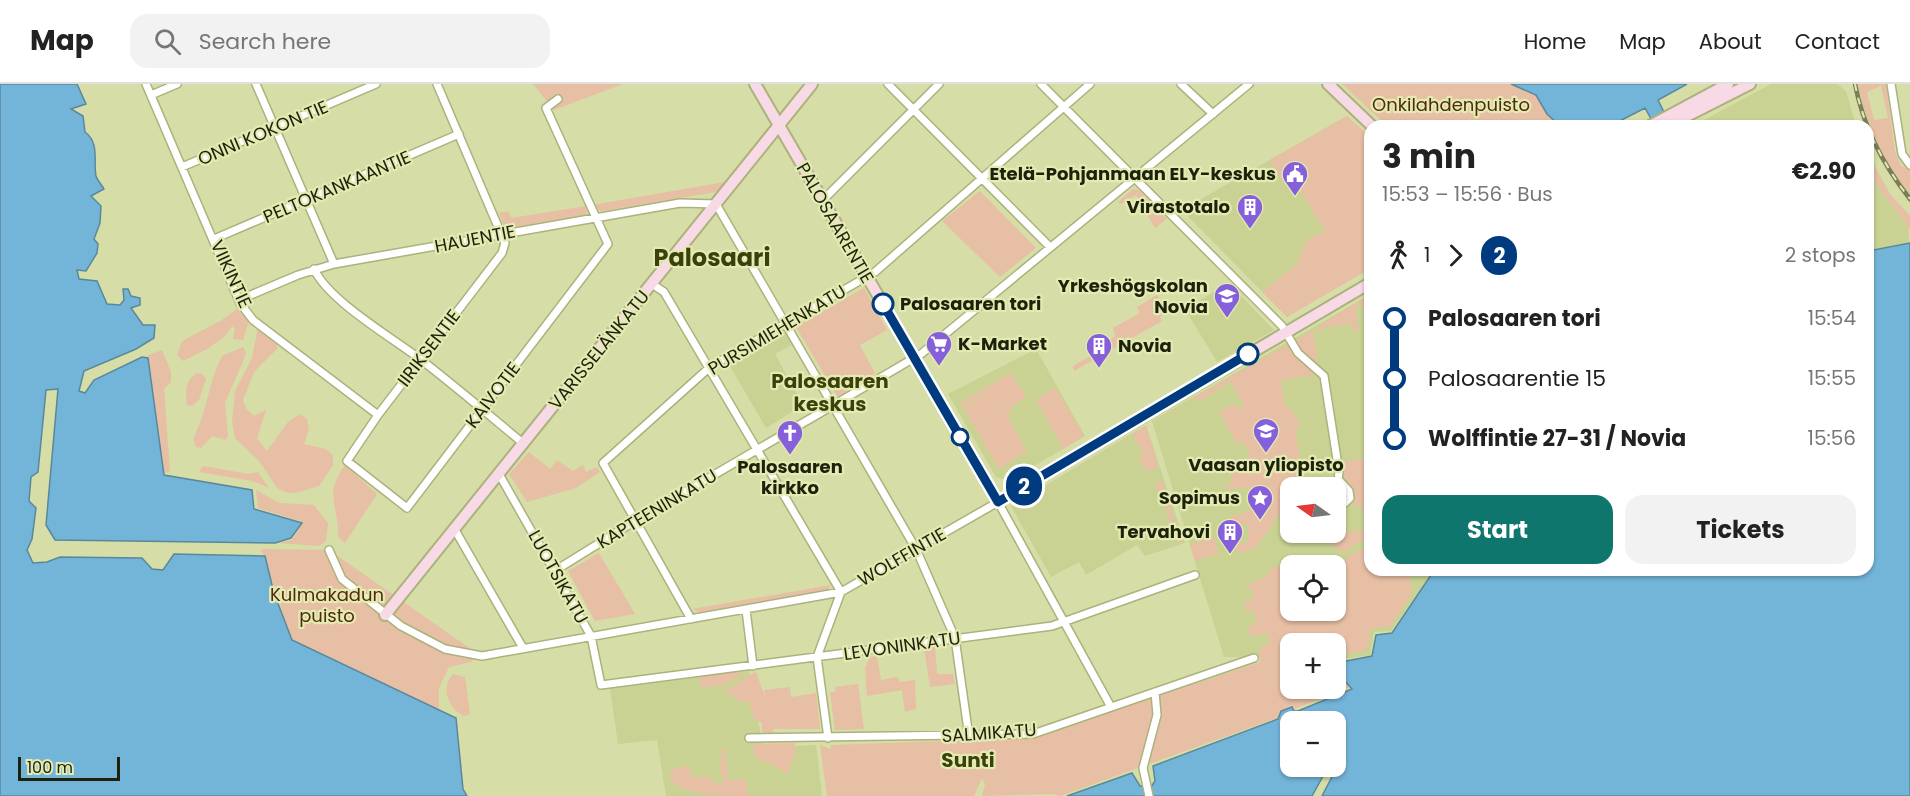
<!DOCTYPE html>
<meta charset="utf-8">
<style>
body{margin:0;font-family:Poppins,sans-serif;background:#f2f2f2;color:#222;height:100vh;display:flex;flex-direction:column;font-size:22px;white-space:nowrap}
*{box-sizing:border-box;margin:0}
p{font-size:20px;color:#767676}
.icon{flex:none;width:33px;height:33px;fill:none;stroke:currentColor;stroke-width:2;stroke-linecap:round;stroke-linejoin:round}
.map{position:relative;flex:1;overflow:hidden}
.details{position:absolute;left:1364px;top:36px;width:510px;height:456px;display:flex;flex-direction:column;background:#fff;border-radius:18px;box-shadow:0 2px 4px #0004}
.details>*{flex:none}
.badge{padding:0 12px;border-radius:20px;font-size:21px;line-height:39px}
.needle{width:39px;rotate:284deg}
.controls{position:absolute;left:1280px;top:393px;display:grid;gap:12px}
.controls a{display:grid;place-items:center;width:66px;height:66px;border-radius:12px;background:#fff;box-shadow:0 2px 4px #0004;font-size:30px}
.scale{position:absolute;left:18px;bottom:15px;width:102px;box-sizing:border-box;padding-left:6px;border:3px solid #1e210b;border-top:0;font-size:16px;line-height:21px;white-space:nowrap;color:#1e210b;-webkit-text-stroke:4px #e3eab2;paint-order:stroke}
.map>.badge{position:absolute;translate:-50% -50%;box-shadow:0 0 0 3px #fff}
.legs{display:flex;align-items:center;gap:9px;height:66px;padding:0 18px;font-size:20px}
.legs p{margin-inline-start:auto}
.headline{display:flex;align-items:center;justify-content:space-between;height:102px;padding:0 18px}
h1{font-size:33px;font-weight:700;line-height:45px}
.action{display:flex;gap:12px;margin-top:auto;padding:12px 18px}
.action a{flex:1;height:69px;border-radius:18px;background:#0f766e;color:#fff;font-size:24px;font-weight:700;line-height:69px;text-align:center}
.action a+a{background:#f2f2f2;color:#222}
ul{padding:0 18px;list-style:none}
li{display:flex;align-items:center;gap:21px;height:60px;font-size:22px}
li i{display:grid;place-items:center;width:9px;height:100%;margin:0 8px;background:currentColor}
li i::after{content:'';width:15px;height:15px;margin:-8px;border:4px solid;border-radius:50%;background:#fff}
li p{margin-inline-start:auto}
li:first-child i{background:linear-gradient(#0000 50%,currentColor 0)}
li:last-child i{background:linear-gradient(currentColor 50%,#0000 0)}
header{display:flex;align-items:center;gap:36px;box-sizing:border-box;height:84px;padding:0 30px;background:#fff;border-bottom:2px solid #e0e0e0}
header strong{font-size:28px}
nav{display:flex;gap:33px;margin-inline-start:auto;font-size:21px}
.search{width:420px;height:54px;background:#f2f2f2;display:flex;align-items:center;gap:15px;box-sizing:border-box;padding:0 21px;border-radius:18px;color:#767676;font-size:22px}
.map>svg:first-child{display:block}
.built{fill:#c9d293;fill-rule:evenodd}
.green{fill:#e7bfa4;fill-rule:evenodd}
.water{fill:#73b4d9;stroke:#5a889b;stroke-width:1.5}
.lines{fill:none;stroke-linecap:round;stroke-linejoin:round}
.street-casing{stroke:#abb27c;stroke-width:10}
.secondary-casing{stroke:#abb27c;stroke-width:14}
.street{stroke:#fff;stroke-width:7}
.secondary{stroke:#f8d9e6;stroke-width:10}
.rail-casing{stroke:#797e58;stroke-width:4.5}
.rail{stroke:#e3eab2;stroke-width:2;stroke-dasharray:7;stroke-linecap:butt}
.line-1-casing{stroke:#fff;stroke-width:14}
.line-1{stroke:#003b80;stroke-width:9}
.stop-1-dot{fill:#fff;stroke:#003b80;stroke-width:3}
.labels{text-anchor:middle;stroke-width:4.5;stroke-linejoin:round;paint-order:stroke}
.park-label{font-size:18px;fill:#502a0d;stroke:#e3eab2}
.street-label{font-size:18px;fill:#1e210b;stroke:#e3eab2}
.poi-label{font-size:18px;font-weight:bold;fill:#1e210b;stroke:#e3eab2;text-anchor:end}
.stop-label{font-size:18px;font-weight:bold;fill:#1e210b;stroke:#e3eab2;text-anchor:start}
.neighbourhood-label{font-size:20px;font-weight:bold;fill:#3c400a;stroke:#e3eab2}
.district-label{font-size:24px;font-weight:bold;fill:#3c400a;stroke:#e3eab2}
</style>
<header>
<strong>Map</strong>
<div class="search"><svg class="icon" aria-label="search" viewBox="0 0 24 24"><circle cx="10" cy="10" r="6"/><path d="M15 15l6 6"/></svg>Search here</div>
<nav><a>Home</a><a>Map</a><a>About</a><a>Contact</a></nav>
</header>
<div class="map">
<svg width="1910" height="712" viewBox="0 0 1910 712">
<rect width="100%" height="100%" fill="#d6dda6"/>
<path class="built" d="M1771,0H1837L1846,7L1856,42H1693Z
M1853,0H1858L1875,53L1891,84L1910,110V120L1878,72L1868,42L1863,37Z
M1347,32L1369,52V185L1287,233L1182,126Z
M1868,70L1890,110L1908,130L1909,159L1868,167Z
M1229,199L1274,246L1217,278L1185,225Z
M1369,211L1370,486H1453L1432,489L1391,547L1374,548L1370,571L1335,576V560H1290V577L1256,573H1224L1152,337ZM1290,404H1335V448H1290ZM1290,482H1335V526H1290Z
M785,245L793,260L775,270L803,321L766,344L727,277Z
M1036,265L1085,352L1014,394L1006,396L996,393L948,310Z
M1146,341L1185,459L1145,472L1137,461L1086,491L1079,478L1051,493L1011,422Z
M749,587L763,663L816,661L822,712H666L657,656L618,660L610,605Z"/>
<path class="green" d="M533,0H623L554,26Z
M1342,0H1511L1536,11L1547,30L1560,42H1387Z
M1858,0H1886L1895,68L1901,82L1910,86V110C1883,79 1867,40 1858,0ZM1881,2L1888,34L1874,36L1867,8Z
M1347,32L1369,52V185L1287,233L1262,208L1297,180L1307,156L1325,147L1297,101L1283,98L1270,76Z
M1868,70L1890,110L1910,132V146C1896,123 1867,99 1868,70Z
M725,98L727,99L716,108L602,127L595,125L592,121Z
M1133,105L1139,106L1167,135L1155,144L1136,111L1121,120L1118,118Z
M980,107L1036,164L1000,193L942,137Z
M586,122L587,128L584,131L509,144L504,142L499,129L509,127L511,134Z
M864,204L887,246L860,261L875,289L838,313L796,243Z
M1157,211L1168,228L1160,233L1162,237L1074,287L1073,282L1090,272L1087,266L1103,253L1106,259L1115,252L1113,244L1140,229L1137,223Z
M1369,211V221L1355,223L1359,246L1353,248L1352,239L1322,244V250L1320,251L1319,242Z
M237,225L249,237L243,256L233,255L235,245L232,242L224,253L207,265L183,277L177,271L182,257L222,236Z
M258,243L277,258V265L254,288L243,316L247,326L254,332L266,326L257,354L267,367L288,338L300,330L307,335L309,345L304,360L326,365L333,371V381L319,402L295,409L285,408L277,404L260,378L235,354L232,338L235,307L252,274Z
M1313,246L1319,290L1281,296L1284,318L1299,336L1300,343L1295,344L1303,403L1290,404V434L1280,429L1256,464L1237,470L1235,460L1248,458V441L1232,440L1231,431H1240L1252,424L1246,402L1227,406L1226,401L1233,398L1230,389L1224,390V385L1232,383L1236,389L1250,380L1246,372L1250,369L1243,357L1237,360L1219,328L1235,319L1239,325L1244,321L1231,298L1198,318L1195,313Z
M243,263L246,268L244,275L225,319L228,353L225,356L212,352L201,364L196,363L193,355C207,329 208,299 222,272Z
M162,266L171,288V298L164,305L170,387L164,390L148,271Z
M196,289L202,290L206,295L199,316L192,322L187,321C186,306 184,299 196,289Z
M1011,289L1025,311L1024,315L1010,323L1012,327L1007,330L1001,320L1027,367L999,385L964,324L993,306L962,323L960,319Z
M1055,303L1084,352L1063,365L1036,316Z
M1146,342L1158,382L1147,388L1138,373L1144,370L1132,350Z
M529,368L550,385L557,376L573,387L583,381L586,388L597,383L600,388L576,404L527,418L509,390Z
M1369,374V453L1343,468L1311,449L1334,450L1365,446L1362,422H1356C1353,405 1344,395 1340,378Z
M345,381L377,410L345,459L338,453C339,420 323,412 345,381Z
M203,382L249,390L258,388L269,404L252,397L199,388Z
M1162,396L1182,459L1177,458L1166,440L1171,437L1165,426L1168,424L1155,401Z
M256,406L279,419L314,421L328,439L326,457L319,462L279,459L292,456L303,438L258,424Z
M1214,453L1218,470L1195,477L1190,460Z
M1369,462L1370,486H1409L1412,510L1390,543L1371,544L1367,566L1335,572V560H1290V604H1335V586L1351,603L1294,625L1292,623L1280,627L1277,634L1060,712L1052,710L982,712L985,700L982,694L974,712H827L820,661L831,665V661L1034,654L1260,578V563L1269,560L1268,549L1250,552L1248,543L1257,539L1254,533L1256,532L1253,526L1246,528L1244,517H1253V505L1243,503L1264,494L1275,481L1290,490V498L1285,505L1290,509V526H1335C1335,485 1329,480 1369,462Z
M261,465L329,466L331,471L339,473L478,570L471,578L449,583L439,604V627L292,556Z
M599,469L635,530L595,537L568,487Z
M831,501L827,507L816,509L699,528L692,525Z
M935,563L937,590H953L955,600L930,603L924,564Z
M877,572L881,596L897,593L900,598L915,596L916,625L905,628L902,606L867,612L865,584L870,573Z
M739,587L740,591L724,601L701,603L699,593Z
M756,588L765,613L764,606L790,603L791,613L816,609L820,645H773V649L762,648V639L754,635L749,617H740L724,606C738,603 743,592 756,588Z
M453,590L465,593L470,630L464,632C448,624 440,604 453,590Z
M858,600L864,645L835,646L830,608H835V603L849,601L850,607V601Z
M795,659V669L788,689C782,688 781,684 775,682C761,675 753,679 753,660Z
M725,663L728,696H746L749,712C726,712 661,712 671,685L689,682L692,694L707,692L721,702L724,694L720,688L722,665Z"/>
<path class="water" d="M0,0H77L86,20L71,25L83,32L85,48C100,59 93,77 96,92C97,96 102,101 104,105L91,112L101,122L100,139L94,155L98,160L97,169L86,187L77,186L79,195L97,197L107,220L120,221L124,216L123,205H128L131,212L140,214V221L131,224L143,241H155L154,254L136,265L84,287L79,307L85,309L94,296L142,273L148,274L164,391L252,406L254,425L302,439L291,454L275,459L55,456L46,441L58,305L46,306L38,388L31,393L29,417L36,424L32,455L27,466L33,479L47,478L60,473L142,474L152,485L163,486L174,470L265,472L274,509L292,556L456,634L463,705L467,712H0Z
M1511,0H1687L1658,16L1671,42H1655L1645,24L1610,42H1560L1547,30L1536,11Z
M1910,159V712H1322L1345,668L1340,664L1335,669V638H1290V682L1328,683L1312,712H1067L1132,689L1140,702L1151,703L1155,697L1153,682L1278,635L1281,627L1292,623L1294,627H1298L1352,605L1335,586L1336,579L1372,572L1376,551L1392,549L1431,491L1468,486H1868V167Z"/>
<g class="lines">
<g class="street-casing">
<path id="street" d="M146,0L240,219L253,236L378,331
M256,0L334,180
M437,0L505,159L502,169L378,331L347,377L407,424L608,160L546,24L558,15
M888,0L1050,163
M1041,0L1282,242L1298,269L1324,292L1339,388L1336,415L1339,419H1345L1350,414L1349,407L1340,397
M1181,0L1213,30
M1891,0L1902,70L1910,81
M151,11L177,0
M182,83L376,0
M822,117L939,0
M214,155L459,50
M314,185C329,217 391,253 420,275C455,302 489,331 524,360
M652,200L664,208L841,508L817,573L828,654
M239,216L298,191L334,180L680,119L716,120L916,465L955,554L969,653
M499,390L591,552L601,601L1052,542L1195,491
M455,446L523,564
M329,466L342,495L401,542L445,565L482,572L841,508L998,418L1111,623
M556,486L635,437L921,270L1249,0
M746,526L753,582
M691,535L603,379L710,283L875,188L1090,0
M749,654L1033,650L1254,574
M1149,712L1143,684L1157,631L1155,608"/>
</g>
<g class="secondary-casing">
<path id="secondary" d="M755,0L998,418L1370,199
M1328,0L1372,42
M1650,42L1728,0
M1667,42L1750,0
M385,531L812,0"/>
</g>
<use href="#street" class="street"/>
<use href="#secondary" class="secondary"/>
<g class="rail-casing">
<path id="rail" d="M1855,0C1863,42 1884,82 1910,115"/>
</g>
<use href="#rail" class="rail"/>
</g>
<g class="lines">
<g class="line-1-casing">
<path id="line-1" d="M883,220L998,418L1248,270"/>
</g>
<use href="#line-1" class="line-1"/>
</g>
<defs>
<g id="civic-pin" transform="scale(1.35)"><path d="M0 17L-7.5 6A9.5 9.5 0 1 1 7.5 6Z" fill="#8660db" stroke="#e3eab2"/><path d="M-.6-6.5H3V-4.5H.6V-3L4-1V1h2V6H-6V1h2V-1L-.6-3ZM-1.2 2.5V6h2.4V2.5Z" fill="#fff"/></g>
<g id="building-pin" transform="scale(1.35)"><path d="M0 17L-7.5 6A9.5 9.5 0 1 1 7.5 6Z" fill="#8660db" stroke="#e3eab2"/><path d="M-4-6H4V6H1V3H-1V6H-4ZM-2.5-4.3h1.7v1.8h-1.7ZM.8-4.3h1.7v1.8H.8ZM-2.5-1h1.7V.8h-1.7ZM.8-1h1.7V.8H.8Z" fill="#fff"/></g>
<g id="university-pin" transform="scale(1.35)"><path d="M0 17L-7.5 6A9.5 9.5 0 1 1 7.5 6Z" fill="#8660db" stroke="#e3eab2"/><path d="M0-5L7-2L0 1L-7-2ZM-4 1L0 2.5L4 1V4Q0 6-4 4Z" fill="#fff"/></g>
<g id="supermarket-pin" transform="scale(1.35)"><path d="M0 17L-7.5 6A9.5 9.5 0 1 1 7.5 6Z" fill="#8660db" stroke="#e3eab2"/><path d="M-6-5.5h2.5l.6 2H6L4.5 2H-2.5L-4.4-4H-6ZM-1.5 3.2a1.3 1.3 0 1 0 .1 0ZM3 3.2a1.3 1.3 0 1 0 .1 0Z" fill="#fff"/></g>
<g id="church-pin" transform="scale(1.35)"><path d="M0 17L-7.5 6A9.5 9.5 0 1 1 7.5 6Z" fill="#8660db" stroke="#e3eab2"/><path d="M-1.2-6h2.4v3.5h3.3v2.4h-3.3V6h-2.4V-.1h-3.3v-2.4h3.3Z" fill="#fff"/></g>
<g id="sight-pin" transform="scale(1.35)"><path d="M0 17L-7.5 6A9.5 9.5 0 1 1 7.5 6Z" fill="#8660db" stroke="#e3eab2"/><path d="M0-6L1.8-2.2L6-1.7L2.9 1.2L3.7 5.4L0 3.3L-3.7 5.4L-2.9 1.2L-6-1.7L-1.8-2.2Z" fill="#fff"/></g>
</defs>
<g fill-rule="evenodd">
<use href="#civic-pin" x="1295" y="90"/>
<use href="#building-pin" x="1250" y="123"/>
<use href="#university-pin" x="1227" y="212"/>
<use href="#supermarket-pin" x="939" y="260"/>
<use href="#building-pin" x="1099" y="262"/>
<use href="#university-pin" x="1266" y="347"/>
<use href="#church-pin" x="790" y="349"/>
<use href="#sight-pin" x="1260" y="414"/>
<use href="#building-pin" x="1230" y="448"/>
</g>
<g class="stop-1-dot">
<circle cx="883" cy="220" r="10"/>
<circle cx="1248" cy="270" r="10"/>
<circle cx="960" cy="353" r="8"/>
</g>
<g class="labels">
<g class="park-label">
<text x="1451" y="27">Onkilahdenpuisto</text>
<text x="327" y="517">Kulmakadun<tspan x="327" dy="21">puisto</tspan></text>
</g>
<g class="street-label">
<text transform="translate(263 49) rotate(-23)" y="6">ONNI KOKON TIE</text>
<text transform="translate(337 103) rotate(-23)" y="6">PELTOKANKAANTIE</text>
<text transform="translate(835 139) rotate(60)" y="6">PALOSAARENTIE</text>
<text transform="translate(475 155) rotate(-11)" y="6">HAUENTIE</text>
<text transform="translate(231 190) rotate(65)" y="6">VIIKINTIE</text>
<text transform="translate(777 246) rotate(-31)" y="6">PURSIMIEHENKATU</text>
<text transform="translate(429 264) rotate(-53)" y="6">IIRIKSENTIE</text>
<text transform="translate(599 266) rotate(-51)" y="6">VARISSELÄNKATU</text>
<text transform="translate(493 311) rotate(-53)" y="6">KAIVOTIE</text>
<text transform="translate(657 425) rotate(-31)" y="6">KAPTEENINKATU</text>
<text transform="translate(902 473) rotate(-30)" y="6">WOLFFINTIE</text>
<text transform="translate(558 493) rotate(61)" y="6">LUOTSIKATU</text>
<text transform="translate(902 562) rotate(-8)" y="6">LEVONINKATU</text>
<text transform="translate(989 649) rotate(-4)" y="6">SALMIKATU</text>
</g>
<g class="poi-label">
<text x="1276" y="96">Etelä-Pohjanmaan ELY-keskus</text>
<text x="1230" y="129">Virastotalo</text>
<text x="1208" y="208">Yrkeshögskolan<tspan x="1208" dy="21">Novia</tspan></text>
<text x="958" y="266" text-anchor="start">K-Market</text>
<text x="1118" y="268" text-anchor="start">Novia</text>
<text x="1266" y="387" text-anchor="middle">Vaasan yliopisto</text>
<text x="790" y="389" text-anchor="middle">Palosaaren<tspan x="790" dy="21">kirkko</tspan></text>
<text x="1240" y="420">Sopimus</text>
<text x="1210" y="454">Tervahovi</text>
</g>
<g class="stop-label">
<text x="900" y="226">Palosaaren tori</text>
</g>
<g class="neighbourhood-label">
<text x="830" y="304">Palosaaren<tspan x="830" dy="23">keskus</tspan></text>
<text x="968" y="683">Sunti</text>
</g>
<g class="district-label">
<text x="712" y="182">Palosaari</text>
</g>
</g>
</svg>
<div class="controls">
<a><svg class="needle" viewBox="-14 -14 28 28"><path d="M0-13l5 13h-10z" fill="#e53935"/><path d="M0 13l5-13h-10z" fill="#767676"/></svg></a>
<a><svg class="icon" aria-label="locate" viewBox="0 0 24 24"><circle cx="12" cy="12" r="6"/><path d="M12 2v4M12 18v4M2 12h4M18 12h4"/></svg></a>
<a>+</a>
<a>−</a>
</div>
<div class="scale">100 m</div>
<b class="badge" style="left:1024px;top:402px;background:#003b80;color:#fff">2</b>
<section class="details">
<div class="headline"><div><h1>3 min</h1><p>15:53 – 15:56 · Bus</p></div><b>€2.90</b></div>
<div class="legs"><svg class="icon" aria-label="walk" viewBox="0 0 24 24"><circle cx="13" cy="4" r="2"/><path d="M13 8l-2 6 4 7M11 14l-3 7M7 12l3-4h3l4 4"/></svg>1<svg class="icon" aria-label="forward" viewBox="0 0 24 24"><path d="M9 5l7 7-7 7"/></svg><b class="badge" style="background:#003b80;color:#fff">2</b><p>2 stops</p></div>
<ul>
<li><i style="color:#003b80"></i><b>Palosaaren tori</b><p>15:54</p></li>
<li><i style="color:#003b80"></i><span>Palosaarentie 15</span><p>15:55</p></li>
<li><i style="color:#003b80"></i><b>Wolffintie 27-31 / Novia</b><p>15:56</p></li>
</ul>
<div class="action"><a>Start</a><a>Tickets</a></div>
</section>
</div>
